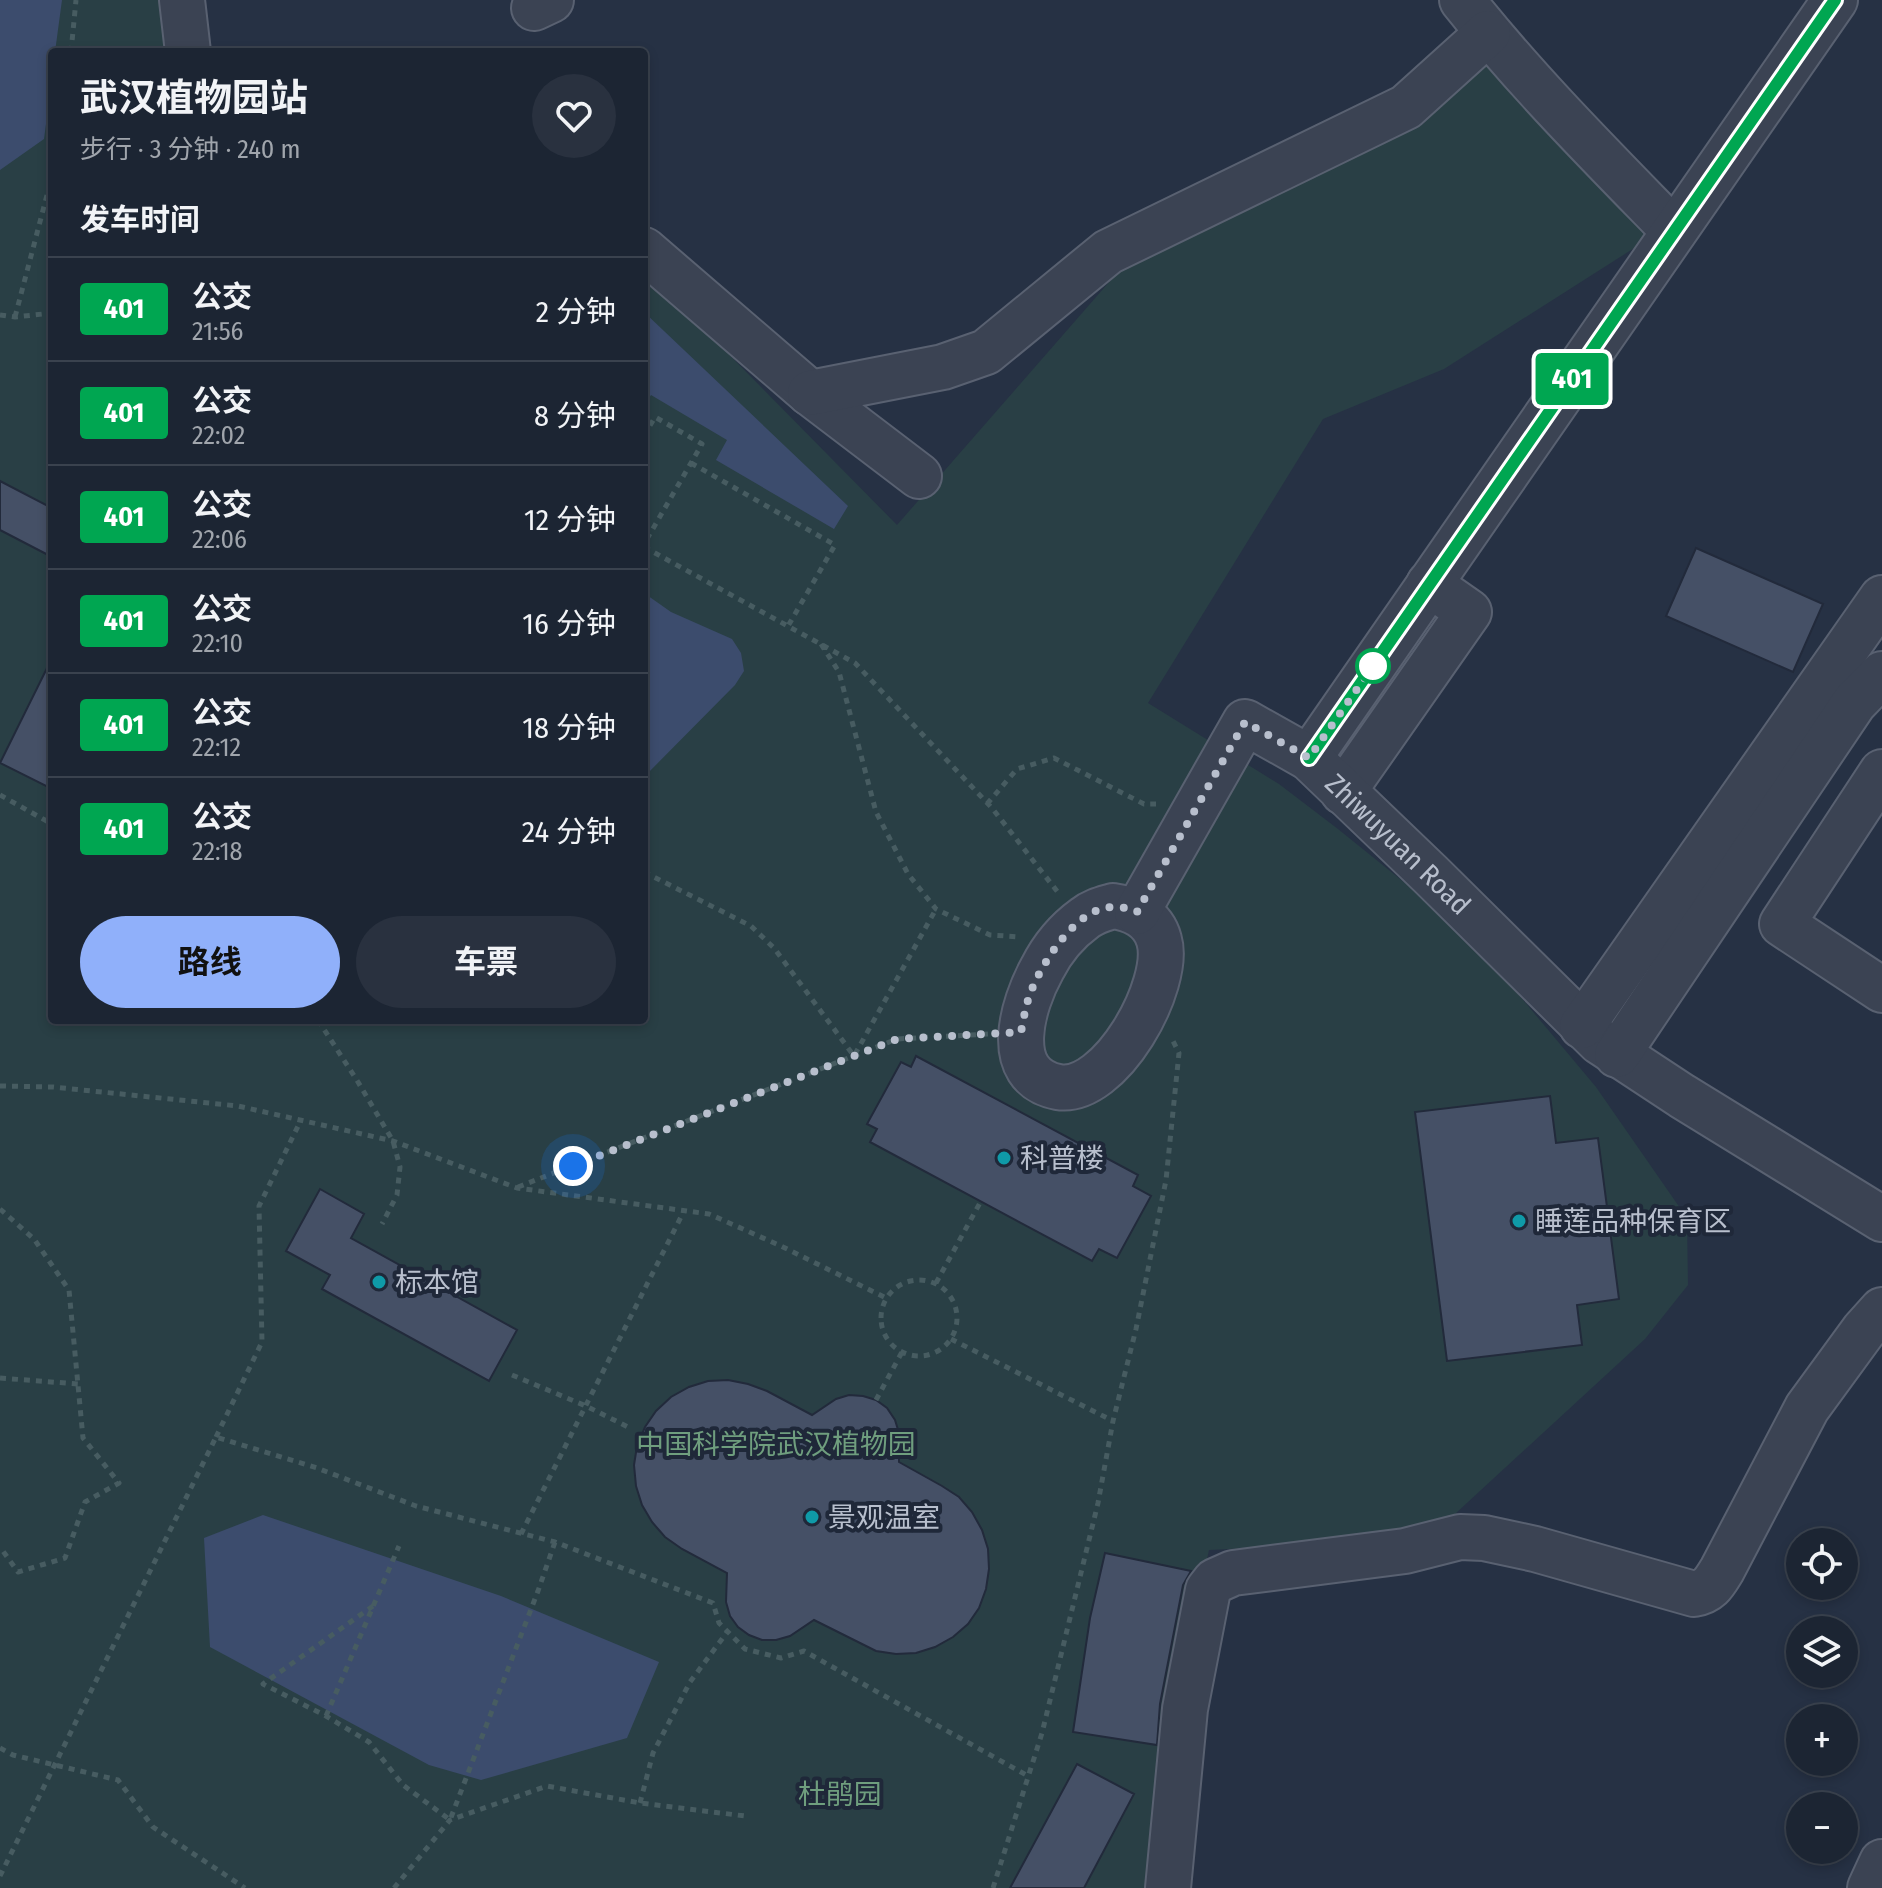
<!DOCTYPE html>
<html lang="zh">
<meta charset="utf-8">
<style>
body{margin:0;font-family:"Fira Sans Condensed","Noto Sans SC",sans-serif;background:#29313f;color:#f1f3f6;height:100vh;display:flex;flex-direction:column;font-size:30px;white-space:nowrap}
*{box-sizing:border-box;margin:0}
p{font-size:26px;color:#a0a5ac}
.icon{flex:none;width:44px;height:44px;fill:none;stroke:currentColor;stroke-width:2;stroke-linecap:round;stroke-linejoin:round}
.map{position:relative;flex:1;overflow:hidden}
.sheet{position:absolute;left:48px;top:48px;width:600px;height:976px;display:flex;flex-direction:column;background:#1c2533;border-radius:8px;box-shadow:0 4px 12px #0003,0 0 0 2px #3a424e}
.sheet>*{flex:none}
.badge{padding:0 16px;border-radius:6px;font-size:28px;line-height:52px}
.fabs{position:absolute;left:1786px;top:1528px;display:grid;gap:16px}
.fabs a{display:grid;place-items:center;width:72px;height:72px;border-radius:50%;background:#1c2533;box-shadow:0 4px 12px #0003,0 0 0 2px #3a424e;font-size:40px}
.you{position:absolute;width:40px;height:40px;margin:-20px;border:6px solid #fff;border-radius:50%;background:#1a73e8;box-shadow:0 0 0 12px #1a73e833}
.map>.badge{position:absolute;translate:-50% -50%;box-shadow:0 0 0 4px #fff}
h2{padding:0 32px;font-size:30px;line-height:72px}
.round{display:grid;place-items:center;flex:none;width:84px;height:84px;border-radius:42px;background:#29313f}
.summary{display:flex;align-items:center;justify-content:space-between;height:136px;padding:0 32px}
h1{font-size:38px;font-weight:700;line-height:60px}
.button{display:flex;gap:16px;margin-top:auto;padding:16px 32px}
.button a{flex:1;height:92px;border-radius:48px;background:#90b0fa;color:#111;font-size:32px;font-weight:700;line-height:92px;text-align:center}
.button a+a{background:#29313f;color:#f1f3f6}
ul{padding:0;list-style:none}
li{display:flex;align-items:center;gap:24px;height:104px;padding:0 32px;border-top:2px solid #3a424e}
li div{flex:1}
li b{display:block;font-size:30px}
li em{font-style:normal}
li .badge{min-width:88px;font-weight:700;text-align:center}
.map>svg:first-child{display:block}
.green{fill:#293f45}
.water{fill:#3c4c6d}
.building{fill:#455066;stroke:#222a3b;stroke-width:2}
.lines{fill:none;stroke-linecap:round;stroke-linejoin:round}
.minor-casing{stroke:#596171;stroke-width:48}
.path{stroke:#475c61;stroke-width:5;stroke-dasharray:6 6;stroke-linecap:butt}
.minor{stroke:#3b4353;stroke-width:44}
.line-casing{stroke:#fff;stroke-width:18}
.line{stroke:#00a651;stroke-width:12}
.walk{stroke:#b8bfcd;stroke-width:8;stroke-dasharray:0 14.4}
.stop-dot{fill:#fff;stroke:#00a651;stroke-width:4}
.culture-dot{fill:#0f9aa8;stroke:#1f2839;stroke-width:3}
.labels{text-anchor:middle;stroke-width:8;stroke-linejoin:round;paint-order:stroke}
.street-label{font-size:28px;fill:#b8bfcd;stroke:#1f2839}
.poi-label{font-size:28px;fill:#b8bfcd;stroke:#1f2839;text-anchor:start}
.park-label{font-size:28px;fill:#6f9e7e;stroke:#1f2839}
</style>
<div class="map">
<svg width="1882" height="1888" viewBox="0 0 1882 1888">
<rect width="100%" height="100%" fill="#263144"/>
<path class="green" d="M0,0H162L166,52H52V1020H644V282L696,321L897,525L1124,265L1423,124L1493,54L1650,238L1444,369L1323,419L1148,703L1279,784L1338,829L1467,933L1596,1087L1687,1218L1688,1285L1645,1339L1442,1526L1414,1540L1209,1550L1170,1731L1159,1888H0Z"/>
<path class="water" d="M0,0H62L55,52H52V78L44,139L0,170Z
M644,312L848,506L834,529L716,460L727,440L651,395L644,406Z
M644,593L671,612L732,639L741,653L744,671L735,685L644,777Z
M263,1515L501,1596L659,1662L627,1738L481,1780L429,1765L210,1647L204,1538Z"/>
<path class="building" d="M0,481L52,508V557L0,530Z
M1696,548L1823,604L1793,672L1666,616Z
M52,658V789L0,763Z
M916,1056L1138,1175L1133,1186L1151,1196L1117,1258L1099,1249L1092,1261L870,1142L877,1129L867,1124L901,1062L911,1067Z
M1550,1096L1556,1143L1598,1138L1619,1299L1577,1305L1582,1345L1447,1361L1415,1112Z
M320,1189L364,1214L351,1238L517,1330L489,1381L322,1289L330,1275L286,1251Z
M728,1380L748,1384L767,1391L812,1415L836,1399L849,1395L863,1396L876,1400L887,1408L895,1420L899,1433V1462L942,1486L959,1497L972,1512L982,1530L988,1549L989,1569L986,1589L979,1608L968,1624L953,1637L935,1647L916,1653L896,1654L876,1651L814,1620L790,1636L776,1640H762L749,1635L738,1627L730,1616L726,1602L727,1573L682,1549L665,1537L652,1522L642,1505L636,1486L634,1465L637,1446L645,1427L656,1411L671,1397L689,1387L708,1381Z
M1105,1553L1191,1571L1183,1585L1160,1704L1157,1745L1073,1732L1090,1618Z
M1077,1764L1134,1794L1084,1888H1010Z"/>
<g class="lines">
<g class="minor-casing">
<g id="minor">
<path d="M182,0L188,52"/>
<path d="M1462,0C1527,82 1601,156 1674,231"/>
<path d="M534,8L551,0"/>
<path d="M644,250L810,393L919,476"/>
<path d="M810,393L943,367L986,352L1108,252L1406,107L1488,33"/>
<path d="M1309,758L1835,0"/>
<path d="M1882,772L1782,924L1882,990"/>
<path d="M1343,792L1469,612L1429,584"/>
<path d="M1113,906C1134,909 1153,918 1159,940C1172,984 1110,1096 1058,1087C1000,1076 1023,1003 1042,969C1052,949 1067,931 1085,918C1094,911 1103,909 1113,906Z"/>
<path id="s1" d="M1137,912L1245,722L1309,758L1431,875L1600,1042L1682,1096L1882,1219"/>
<path d="M1582,1026L1882,598"/>
<path d="M1617,1055L1854,703L1882,674"/>
<path d="M1168,1888L1185,1709L1208,1590L1215,1581L1233,1573L1405,1551L1460,1537L1484,1538L1535,1549L1694,1594C1710,1591 1714,1583 1722,1570L1807,1408L1864,1330L1882,1310"/>
<path d="M1870,1888L1882,1862"/>
</g>
</g>
<path class="path" d="M71,52L76,0
M0,315L15,317L52,313
M15,317L52,176
M644,436L655,417L702,444L644,544
M691,463L835,545L788,626
M644,547L855,663L992,808L1060,895
M821,644L839,672L876,812L908,874L936,909L990,935L1021,937
M0,795L52,824
M987,804L1017,769L1054,758L1144,804H1156
M644,872L751,926L774,948L854,1056L936,909
M318,1020L358,1082L393,1141L400,1167L397,1195L382,1224
M0,1086L53,1087L238,1106L393,1141L517,1188L709,1214L781,1246L886,1298
M518,1187L897,1039L988,1034
M0,1209L34,1239L69,1290L83,1438L119,1483L85,1502L65,1558L18,1572L0,1547
M881 1318a38 38 0 1 1 76 0a38 38 0 1 1-76 0Z
M936,1283L981,1201
M951,1339L1113,1421
M512,1375L586,1406L632,1429
M0,1378L78,1384
M876,1400L902,1352
M216,1437L262,1342L259,1206L301,1120
M521,1534L684,1211
M373,1606L263,1684L326,1716L369,1742L403,1785L450,1820L538,1591L555,1542
M326,1716L399,1546
M0,1748L13,1755L118,1780L153,1827L245,1888
M640,1803L653,1753L690,1682L728,1631
M0,1876L216,1437L317,1468L416,1506L555,1542L713,1603L719,1623L745,1649L781,1658L804,1651L1028,1776
M394,1888L450,1820L547,1786L640,1803L745,1816
M993,1888L1042,1733L1098,1503L1113,1421L1136,1329L1166,1180L1179,1053L1171,1037"/>
<use href="#minor" class="minor"/>
</g>
<g class="lines">
<g class="line-casing">
<path id="line" d="M1309,758L1835,0"/>
</g>
<use href="#line" class="line"/>
<path class="walk" d="M573,1166L897,1039L1021,1032C1024,1017 1026,1003 1032,989C1044,960 1077,908 1112,907C1121,906 1129,909 1137,912L1245,722L1309,758L1378,659L1373,666"/>
</g>
<circle class="stop-dot" cx="1373" cy="666" r="16"/>
<g class="culture-dot">
<circle cx="1004" cy="1158" r="8"/>
<circle cx="1519" cy="1221" r="8"/>
<circle cx="379" cy="1282" r="8"/>
<circle cx="812" cy="1517" r="8"/>
</g>
<g class="labels">
<g class="street-label">
<text dy="10" stroke="none"><textPath href="#s1" startOffset="416">Zhiwuyuan Road</textPath></text>
</g>
<g class="poi-label">
<text x="1020" y="1168">科普楼</text>
<text x="1535" y="1231">睡莲品种保育区</text>
<text x="395" y="1292">标本馆</text>
<text x="828" y="1527">景观温室</text>
</g>
<g class="park-label">
<text x="776" y="1454">中国科学院武汉植物园</text>
<text x="840" y="1804">杜鹃园</text>
</g>
</g>
</svg>
<div class="fabs">
<a><svg class="icon" aria-label="locate" viewBox="0 0 24 24"><circle cx="12" cy="12" r="6"/><path d="M12 2v4M12 18v4M2 12h4M18 12h4"/></svg></a>
<a><svg class="icon" aria-label="layers" viewBox="0 0 24 24"><path d="M12 4l9 5-9 5-9-5zM3 14l9 5 9-5"/></svg></a>
<a>+</a>
<a>−</a>
</div>
<div class="you" style="left:573px;top:1166px"></div>
<b class="badge" style="left:1572px;top:379px;background:#00a651;color:#fff">401</b>
<section class="sheet">
<div class="summary"><div><h1>武汉植物园站</h1><p>步行 · 3 分钟 · 240 m</p></div><a class="round"><svg class="icon" aria-label="heart" viewBox="0 0 24 24"><path d="M12 20l-8-8c-3-5 5-10 8-4 3-6 11-1 8 4z"/></svg></a></div>
<h2>发车时间</h2>
<ul>
<li><span class="badge" style="background:#00a651;color:#fff">401</span><div><b>公交</b><p>21:56</p></div><em>2 分钟</em></li>
<li><span class="badge" style="background:#00a651;color:#fff">401</span><div><b>公交</b><p>22:02</p></div><em>8 分钟</em></li>
<li><span class="badge" style="background:#00a651;color:#fff">401</span><div><b>公交</b><p>22:06</p></div><em>12 分钟</em></li>
<li><span class="badge" style="background:#00a651;color:#fff">401</span><div><b>公交</b><p>22:10</p></div><em>16 分钟</em></li>
<li><span class="badge" style="background:#00a651;color:#fff">401</span><div><b>公交</b><p>22:12</p></div><em>18 分钟</em></li>
<li><span class="badge" style="background:#00a651;color:#fff">401</span><div><b>公交</b><p>22:18</p></div><em>24 分钟</em></li>
</ul>
<div class="button"><a>路线</a><a>车票</a></div>
</section>
</div>
